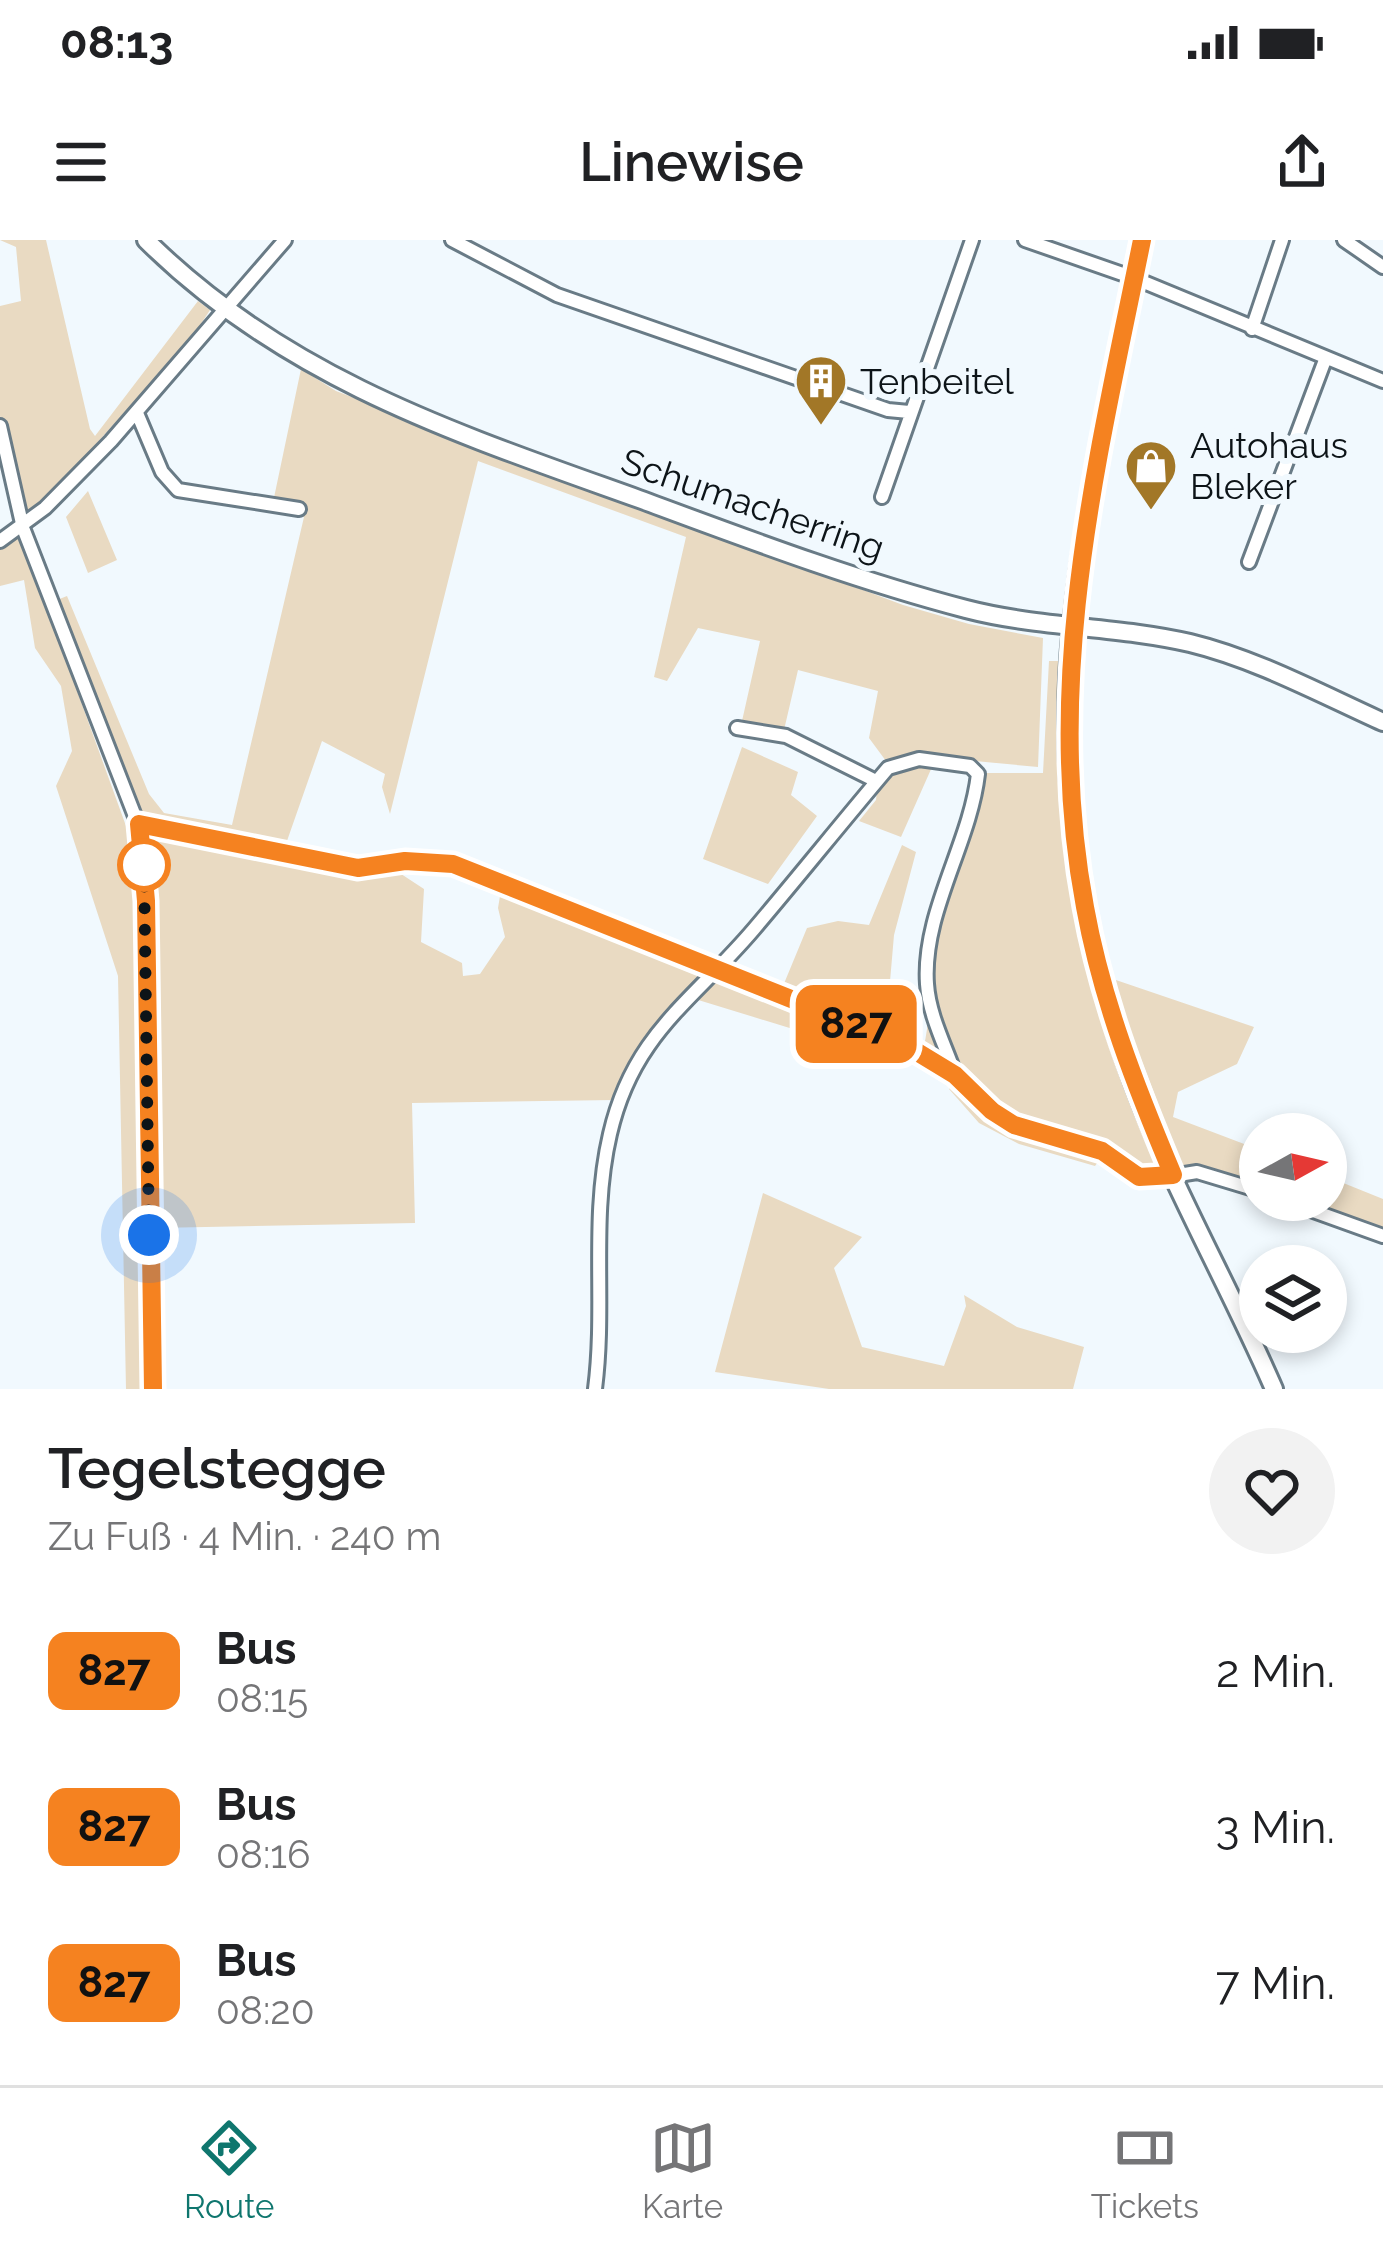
<!DOCTYPE html>
<html lang="de">
<meta charset="utf-8">
<style>
body{margin:0;font-family:Raleway,sans-serif;background:#f2f2f2;color:#202124;height:100vh;display:flex;flex-direction:column;font-size:45px;white-space:nowrap}
*{box-sizing:border-box;margin:0}
p{font-size:39px;color:#757577}
.icon{flex:none;width:66px;height:66px;fill:none;stroke:currentColor;stroke-width:2;stroke-linecap:round;stroke-linejoin:round}
.map{position:relative;height:1149px;overflow:hidden}
.details{display:flex;flex-direction:column;background:#fff;flex:1}
.details>*{flex:none}
.badge{padding:0 24px;border-radius:18px;font-size:42px;line-height:78px}
.needle{width:78px;rotate:82deg}
.buttons{position:absolute;left:1239px;top:873px;display:grid;gap:24px}
.buttons a{display:grid;place-items:center;width:108px;height:108px;border-radius:50%;background:#fff;box-shadow:0 6px 18px #0003;font-size:60px}
.you{position:absolute;width:60px;height:60px;margin:-30px;border:9px solid #fff;border-radius:50%;background:#1a73e8;box-shadow:0 0 0 18px #1a73e833}
.map>.badge{position:absolute;translate:-50% -50%;box-shadow:0 0 0 6px #fff}
.round{display:grid;place-items:center;flex:none;width:126px;height:126px;border-radius:63px;background:#f2f2f2}
.headline{display:flex;align-items:center;justify-content:space-between;height:204px;padding:0 48px}
h1{font-size:57px;font-weight:600;line-height:90px}
ul{padding:0;list-style:none}
li{display:flex;align-items:center;gap:36px;height:156px;padding:0 48px}
li div{flex:1}
li b{display:block;font-size:45px}
li em{font-style:normal}
li .badge{min-width:132px;font-weight:700;text-align:center}
.status{display:flex;justify-content:space-between;align-items:center;height:84px;padding:0 60px;background:#fff;direction:ltr}
.status svg{height:33px;fill:currentColor}
header{display:flex;justify-content:space-between;align-items:center;height:156px;padding:0 48px;background:#fff;font-size:54px;font-weight:600}
.tab-bar{display:flex;justify-content:space-around;align-items:center;height:168px;border-top:3px solid #e0e0e0;background:#fff;font-size:33px;color:#757577}
.tab-bar a{display:grid;justify-items:center;gap:6px}
.tab-bar .current{color:#0f766e}
.map>svg:first-child{display:block}
.green{fill:#e9dac2}
.lines{fill:none;stroke-linecap:round;stroke-linejoin:round}
.minor-casing{stroke:#697b86;stroke-width:18}
.secondary-casing{stroke:#697b86;stroke-width:22}
.minor{stroke:#fff;stroke-width:12}
.secondary{stroke:#fff;stroke-width:16}
.line-casing{stroke:#fff;stroke-width:27}
.line{stroke:#f58220;stroke-width:18}
.walk{stroke:#0d1418;stroke-width:12;stroke-dasharray:0 21.6}
.stop-dot{fill:#fff;stroke:#f58220;stroke-width:6}
.labels{text-anchor:middle;stroke-width:12;stroke-linejoin:round;paint-order:stroke}
.poi-label{font-size:36px;fill:#0d1418;stroke:#f1f9fe;text-anchor:start}
.street-label{font-size:36px;fill:#0d1418;stroke:#f1f9fe}
</style>
<div class="status"><b>08:13</b><svg viewBox="0 0 49 12"><path d="M0 12V9h3v3zM5 12V6h3v6zM10 12V3h3v9zM15 12V0h3v12zM26 1h20v11H26zM47 4h2v5h-2z"/></svg></div>
<header><svg class="icon" aria-label="menu" viewBox="0 0 24 24"><path d="M4 6h16M4 12h16M4 18h16"/></svg>Linewise<svg class="icon" aria-label="share" viewBox="0 0 24 24"><path d="M12 15V3M7 8l5-5 5 5M5 13v7h14v-7"/></svg></header>
<div class="map">
<svg width="1383" height="1149" viewBox="0 0 1383 1149">
<rect width="100%" height="100%" fill="#f1f9fe"/>
<path class="green" d="M46,0L90,189L95,196L198,61L210,70L193,96L35,272L23,269L17,258L0,176V66L21,61L16,7L0,0Z
M301,129L336,151L903,365L969,384L1043,398L1038,527L912,515L886,521L869,498L878,451L798,430L784,490L742,481L760,401L698,388L667,441L654,437L686,297L478,221L390,574L382,547L385,534L322,501L281,618L346,629L395,630L424,649L421,702L462,723L463,736L480,734L505,697L498,668L501,650L704,730H732L783,746L807,688L838,681L869,685L902,605L916,612L894,695L886,788L875,803L834,790L809,805L806,793L695,759L688,750L637,810L614,860L412,863L415,983L155,988L150,727L154,613L57,360L67,356L149,554L164,573L232,585L304,277L271,272Z
M88,251L117,320L88,333L66,277Z
M20,293L126,586L135,648L145,1149H126L118,736L56,546L72,511L61,446L35,408L24,340L0,346V305Z
M1049,421H1058C1055,546 1069,675 1108,795C1122,838 1140,881 1157,924L1146,932L1098,904L1023,881L962,834L932,820L924,806C932,770 929,732 936,695C946,641 967,586 983,533H1043Z
M742,507L798,532L791,555L817,576L768,644L703,619Z
M907,525L932,527L901,597L859,581L876,560L878,542L897,526Z
M1110,738L1254,787L1237,824L1178,852L1173,877L1260,910V949L1217,931L1183,929Z
M954,843L1008,886L1103,915L1095,926L1019,904L979,883L949,849Z
M1326,936L1383,959V999L1287,960H1326Z
M763,953L862,997L834,1028L862,1107L944,1126L966,1066L964,1055L1017,1087L1084,1107L1073,1149H829L715,1132Z"/>
<g class="lines">
<g class="minor-casing">
<path id="minor" d="M452,0L557,55L888,170L909,172
M1025,0L1134,38L1383,141
M1344,0L1383,27
M1252,89L1282,0
M137,173L162,232L178,250L299,269
M0,186L23,288L138,584L146,661L153,1149
M882,257L972,0
M0,301L45,268L111,201L285,0
M1249,322L1325,120
M737,488L786,496L876,541
M138,584L358,628L405,621L453,624L904,804L955,835L991,871L1014,885L1102,911L1133,935L1160,938L1197,932L1260,951
M1283,960L1383,996
M595,1149C606,1064 590,979 610,894C633,794 692,762 754,689C799,636 843,581 888,528L919,519L970,526L978,534C970,604 922,673 927,744C929,775 945,805 955,834"/>
</g>
<g class="secondary-casing">
<path id="secondary" d="M146,0C286,139 458,194 639,259C747,299 855,340 966,369C1039,388 1116,386 1190,403C1256,419 1321,454 1383,482
M1142,0C1116,128 1085,256 1072,386C1057,528 1077,682 1124,817C1163,932 1226,1038 1274,1149"/>
</g>
<use href="#minor" class="minor"/>
<use href="#secondary" class="secondary"/>
</g>
<g class="lines">
<g class="line-casing">
<path id="line" d="M153,1149L146,661L139,584L358,628L405,621L453,624L904,804L955,835L992,871L1014,885L1102,911L1139,937L1173,935C1136,847 1102,761 1085,667C1042,439 1097,222 1142,0"/>
</g>
<use href="#line" class="line"/>
<path class="walk" d="M144,625L149,995"/>
</g>
<defs>
<g id="building-pin" transform="scale(2.7)"><path d="M0 17L-7.5 6A9.5 9.5 0 1 1 7.5 6Z" fill="#a27727" stroke="#f1f9fe"/><path d="M-4-6H4V6H1V3H-1V6H-4ZM-2.5-4.3h1.7v1.8h-1.7ZM.8-4.3h1.7v1.8H.8ZM-2.5-1h1.7V.8h-1.7ZM.8-1h1.7V.8H.8Z" fill="#fff"/></g>
<g id="shop-pin" transform="scale(2.7)"><path d="M0 17L-7.5 6A9.5 9.5 0 1 1 7.5 6Z" fill="#a27727" stroke="#f1f9fe"/><path d="M-5-2.5h2.3a2.7 3.5 0 0 1 5.4 0H5L5.5 6h-11ZM-1.5-2.5h3a1.5 2.3 0 0 0-3 0Z" fill="#fff"/></g>
</defs>
<g fill-rule="evenodd">
<use href="#building-pin" x="821" y="141"/>
<use href="#shop-pin" x="1151" y="226"/>
</g>
<circle class="stop-dot" cx="144" cy="625" r="24"/>
<g class="labels">
<g class="poi-label">
<text x="860" y="154">Tenbeitel</text>
<text x="1190" y="218">Autohaus<tspan x="1190" dy="41">Bleker</tspan></text>
</g>
<g class="street-label">
<text transform="translate(753 264) rotate(19)" y="13">Schumacherring</text>
</g>
</g>
</svg>
<div class="buttons">
<a><svg class="needle" viewBox="-14 -14 28 28"><path d="M0-13l5 13h-10z" fill="#e53935"/><path d="M0 13l5-13h-10z" fill="#757577"/></svg></a>
<a><svg class="icon" aria-label="layers" viewBox="0 0 24 24"><path d="M12 4l9 5-9 5-9-5zM3 14l9 5 9-5"/></svg></a>
</div>
<div class="you" style="left:149px;top:995px"></div>
<b class="badge" style="left:856px;top:784px;background:#f58220;color:#111">827</b>
</div>
<section class="details">
<div class="headline"><div><h1>Tegelstegge</h1><p>Zu Fuß · 4 Min. · 240 m</p></div><a class="round"><svg class="icon" aria-label="heart" viewBox="0 0 24 24"><path d="M12 20l-8-8c-3-5 5-10 8-4 3-6 11-1 8 4z"/></svg></a></div>
<ul>
<li><span class="badge" style="background:#f58220;color:#111">827</span><div><b>Bus</b><p>08:15</p></div><em>2 Min.</em></li>
<li><span class="badge" style="background:#f58220;color:#111">827</span><div><b>Bus</b><p>08:16</p></div><em>3 Min.</em></li>
<li><span class="badge" style="background:#f58220;color:#111">827</span><div><b>Bus</b><p>08:20</p></div><em>7 Min.</em></li>
</ul>
</section>
<nav class="tab-bar">
<a class="current"><svg class="icon" aria-label="directions" viewBox="0 0 24 24"><path d="M12 3l9 9-9 9-9-9zM9 14v-3h6M13 9l2 2-2 2"/></svg>Route</a>
<a><svg class="icon" aria-label="map" viewBox="0 0 24 24"><path d="M3 6l6-2 6 2 6-2v14l-6 2-6-2-6 2zM9 4v14M15 6v14"/></svg>Karte</a>
<a><svg class="icon" aria-label="tickets" viewBox="0 0 24 24"><path d="M3 7h18v10H3zM15 7v10"/></svg>Tickets</a>
</nav>
